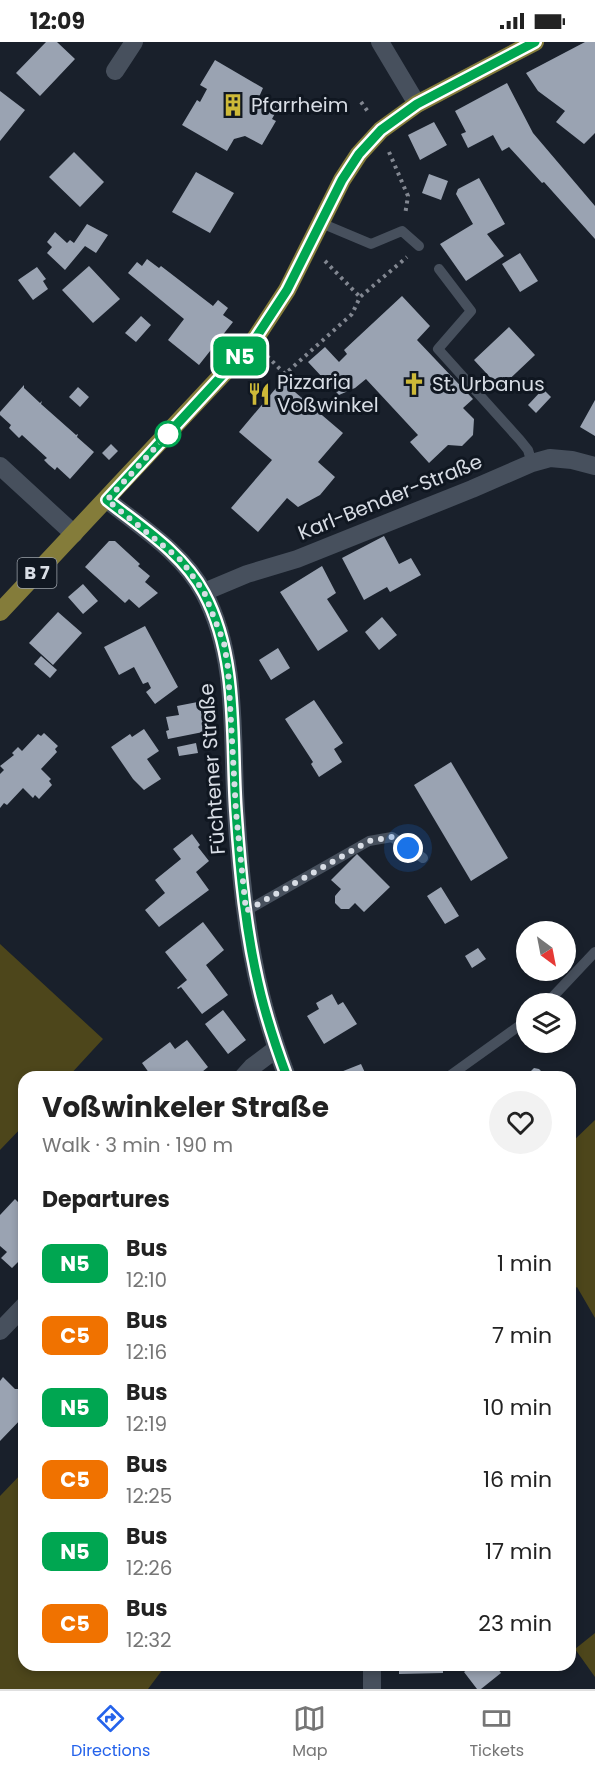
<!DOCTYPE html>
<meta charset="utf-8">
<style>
body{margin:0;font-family:Poppins,sans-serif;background:#f2f2f2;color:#222;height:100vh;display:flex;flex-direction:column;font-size:22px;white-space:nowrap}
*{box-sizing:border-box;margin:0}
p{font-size:20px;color:#767676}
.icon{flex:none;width:33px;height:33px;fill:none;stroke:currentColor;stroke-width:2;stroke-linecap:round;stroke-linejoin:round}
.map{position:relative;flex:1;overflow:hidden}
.drawer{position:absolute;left:18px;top:1029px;width:558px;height:600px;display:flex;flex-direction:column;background:#fff;border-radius:18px;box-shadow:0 3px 9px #0003}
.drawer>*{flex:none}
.badge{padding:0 12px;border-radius:9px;font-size:21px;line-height:39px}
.needle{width:39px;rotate:148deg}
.controls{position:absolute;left:516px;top:879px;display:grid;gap:12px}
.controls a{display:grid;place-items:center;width:60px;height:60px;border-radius:50%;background:#fff;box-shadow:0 3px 9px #0003;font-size:30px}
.you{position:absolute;width:30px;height:30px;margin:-15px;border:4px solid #fff;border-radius:50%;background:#1a73e8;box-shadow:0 0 0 9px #1a73e833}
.map>.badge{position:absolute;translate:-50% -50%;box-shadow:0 0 0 3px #fff}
h2{padding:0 24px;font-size:22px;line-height:54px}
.round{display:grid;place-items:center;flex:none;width:63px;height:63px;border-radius:32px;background:#f2f2f2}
.headline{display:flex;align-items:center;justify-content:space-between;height:102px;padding:0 24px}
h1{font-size:28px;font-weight:700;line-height:45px}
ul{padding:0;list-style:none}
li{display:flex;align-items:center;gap:18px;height:72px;padding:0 24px}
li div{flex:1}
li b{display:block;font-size:22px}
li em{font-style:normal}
li .badge{min-width:66px;font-weight:700;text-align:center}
.status{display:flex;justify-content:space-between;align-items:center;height:42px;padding:0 30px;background:#fff;direction:ltr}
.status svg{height:16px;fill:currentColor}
.tabs{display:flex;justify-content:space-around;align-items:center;height:84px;border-top:2px solid #e0e0e0;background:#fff;font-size:16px;color:#767676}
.tabs a{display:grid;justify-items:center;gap:3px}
.tabs .selected{color:#2563eb}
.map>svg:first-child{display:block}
.green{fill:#4d461b}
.building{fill:#9aa3b2}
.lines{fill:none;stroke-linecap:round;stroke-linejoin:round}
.path{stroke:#828791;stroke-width:4;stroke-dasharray:3 4.5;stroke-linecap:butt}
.service{stroke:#47505d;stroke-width:10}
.minor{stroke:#47505d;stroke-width:18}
.tertiary{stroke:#47505d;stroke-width:18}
.primary{stroke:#847c3a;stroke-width:18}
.line-casing{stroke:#fff;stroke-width:14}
.line{stroke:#00a651;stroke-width:9}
.walk{stroke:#d8dde5;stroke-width:6;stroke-dasharray:0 10.8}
.stop-dot{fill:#fff;stroke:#00a651;stroke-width:3}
.labels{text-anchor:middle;stroke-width:6;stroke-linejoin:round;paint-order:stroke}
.shield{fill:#101721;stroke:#9ca2aa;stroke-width:1.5}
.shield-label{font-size:18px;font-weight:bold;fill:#d8dde5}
.poi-label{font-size:20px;fill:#d8dde5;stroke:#101721;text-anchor:start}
.street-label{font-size:20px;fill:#d8dde5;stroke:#101721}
</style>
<div class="status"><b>12:09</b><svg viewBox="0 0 49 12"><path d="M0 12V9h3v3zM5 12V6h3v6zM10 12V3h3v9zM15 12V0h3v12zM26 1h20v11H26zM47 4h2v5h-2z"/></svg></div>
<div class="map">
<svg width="595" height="1647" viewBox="0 0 595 1647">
<rect width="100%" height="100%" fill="#19202b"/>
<path class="green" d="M0,902L103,997L68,1035H24V1083L0,1108Z
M595,1078V1276L577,1245L570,1250V1102Z
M24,1429V1623H166L148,1647H0V1454Z
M595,1591V1635L575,1607Z"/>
<path class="building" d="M46,0H57L75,17L40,54L16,31Z
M585,0H595V91L584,102L556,80L565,69L538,49L526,31Z
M215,18L263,46L259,55L278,66L272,77L276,79L262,103L245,94L234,97L227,109L182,83L197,58L200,60L207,47L200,43Z
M507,41L533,91L595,164V197L544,140L542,141L509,105L502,109L493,93L468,106L461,92L466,90L455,69Z
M0,49L25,68L0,99Z
M434,80L447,103L420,118L408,93Z
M74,110L104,140L80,165L49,135Z
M196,130L234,151L210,191L172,170Z
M429,132L448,139L441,158L422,151Z
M479,136L505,182L487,192L504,214L466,239L440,202L473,182L456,152L458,147Z
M87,182L108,193L96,211L85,204L65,228L47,211L52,205L47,200L55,190L67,201L70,198L74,201Z
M520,211L538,239L520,250L502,222Z
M147,217L159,226L161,224L213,264L218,258L228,266L223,273L233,280L199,323L168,298L184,277L128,231L137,220L142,224Z
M89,224L120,257L93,281L62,248Z
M37,225L46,237L43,239L48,247L33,258L18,238Z
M402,254L430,284L417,298L473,357L463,366L474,377L473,393L462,404L448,403L429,421L410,400L418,393L366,337L355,346L339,353L308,320L325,305L339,320L347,312L344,308Z
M141,274L151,283L136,300L125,291Z
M509,285L535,313L500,346L474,318Z
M282,339L343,391L318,420L335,435L320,453L298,465L287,456L258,490L231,466L272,418L239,390Z
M24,343V346L40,361L42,359L41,362L76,393L78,392L77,395L94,410L70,437L57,425L55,428L49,423L44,418L47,416L22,393L19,396L9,386L11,383L0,373V370Z
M78,345L89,355L80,365L69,355Z
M543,347L551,355L536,371L528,363Z
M595,358V394L580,385Z
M111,402L118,409L109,418L102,411Z
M384,494L399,522L411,516L421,533L390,550L387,545L364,558L342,516Z
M109,499H115L140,522L138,524L150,534L145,540L158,551L139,566L129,557L125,561L85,525Z
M322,524L336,551L327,557L348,589L318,609L280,550Z
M83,542L98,559L83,572L68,555Z
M58,570L82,591L53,623L29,601Z
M382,575L397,593L379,608L365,590Z
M145,584L178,645L155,662L146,650L151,646L148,640L143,642L134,625L119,633L104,605Z
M278,606L290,626L271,638L259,618Z
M41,614L57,628L50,636L34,622Z
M208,658L213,688L168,697L166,689L169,688L166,675L179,673L177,664Z
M314,658L343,701L334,707L342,720L319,735L311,722L313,720L285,677Z
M144,687L159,709L147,717L161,737L144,748L133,737L111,705L130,692L132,695Z
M44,691L58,704L55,707L57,710L41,727L51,737L49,739L52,743L39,757L35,753L33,756L23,746L7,763L4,761L0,766V732L4,728L0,724L14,713L12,711L18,705L22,709L38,692L41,694Z
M196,701L198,711L179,714L177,705Z
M451,720L508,816L471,839L414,743Z
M192,792L200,803L198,805L209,819L196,830L209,848L159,885L145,868L165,851L155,838L181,817L173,807Z
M357,812L390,845L364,870L355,861L349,867H341L335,861V854L341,847L331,838Z
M441,845L459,874L445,882L427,854Z
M203,880L224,908L206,923L228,953L202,972L181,945L178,947L177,946L187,938L165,910Z
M478,906L486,917L472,926L465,914Z
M332,952L338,963L343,960L357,982L324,1002L307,974L319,967L316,961Z
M223,968L246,998L228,1012L205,982Z
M187,998L208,1025L196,1035H152L142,1021L170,1000L175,1007Z
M361,1022L367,1035H328Z
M534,1026L539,1027L543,1031V1035H530V1030Z
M15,1157L20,1162L24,1158V1214L12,1226L1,1216L7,1210L0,1204V1173Z
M3,1335L15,1347H24V1362L19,1367L24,1374L0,1399V1339Z
M399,1623H443V1631L399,1632Z
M473,1623H495L501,1631L481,1647H477L464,1630Z"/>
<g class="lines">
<path class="path" d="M361,60L369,71
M389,110L408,154L405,173
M325,219L360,255
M267,314L285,332L352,272L360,255L407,215"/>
<path class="service" d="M321,181L371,202L402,189L419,204
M439,227L471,269L438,307L520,398L528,408L532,421
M246,869L369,799L392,795L423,816
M546,962L595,910
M448,1035L526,979"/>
<path class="minor" d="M380,0L417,62
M115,29L134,0
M0,424L74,492
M204,550L247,532L297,517L472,447L532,421L550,416L572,418L595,424
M243,1035L252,1025L276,1007
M0,1289L24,1264"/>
<path class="tertiary" d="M107,458C141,485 183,511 204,551C239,617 231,696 236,769C240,830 246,893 261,953C268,981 277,1008 287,1035
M372,1623V1647"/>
<path class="primary" d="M0,570L253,300L287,248L342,138L359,112L381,88L417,62L535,0"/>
</g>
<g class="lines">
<g class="line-casing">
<path id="line" d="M287,1035C277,1008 268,981 261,953C246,893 240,830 236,769C231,697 239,616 204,551C183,511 141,485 107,458L253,300L287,248L342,138L359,112L381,88L417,62L535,0"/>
</g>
<use href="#line" class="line"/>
<path class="walk" d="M168,392L107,458L182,519L204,550L224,601L228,626L236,770L246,869L369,799L392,795L408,806"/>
</g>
<defs>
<g id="building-bare" transform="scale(1.8)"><path d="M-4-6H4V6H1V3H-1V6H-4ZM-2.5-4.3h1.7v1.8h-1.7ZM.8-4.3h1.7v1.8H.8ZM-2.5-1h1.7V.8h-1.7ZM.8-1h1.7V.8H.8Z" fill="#cdb938" stroke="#101721" stroke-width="2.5" paint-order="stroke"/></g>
<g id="church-bare" transform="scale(1.8)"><path d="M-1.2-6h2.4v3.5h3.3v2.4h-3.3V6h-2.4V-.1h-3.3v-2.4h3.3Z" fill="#cdb938" stroke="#101721" stroke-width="2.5" paint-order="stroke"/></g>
<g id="restaurant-bare" transform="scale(1.8)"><path d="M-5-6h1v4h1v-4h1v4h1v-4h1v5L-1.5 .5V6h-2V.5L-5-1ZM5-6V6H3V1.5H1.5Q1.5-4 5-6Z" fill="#cdb938" stroke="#101721" stroke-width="2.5" paint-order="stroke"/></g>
</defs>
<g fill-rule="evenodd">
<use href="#building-bare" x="233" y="63"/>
<use href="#church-bare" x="414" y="342"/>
<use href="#restaurant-bare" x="259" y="352"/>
</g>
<circle class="stop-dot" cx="168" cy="392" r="12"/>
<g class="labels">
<rect class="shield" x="17.5" y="516" width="39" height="30" rx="4.5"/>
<g class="shield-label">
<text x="37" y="537">B 7</text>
</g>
<g class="poi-label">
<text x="251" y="70">Pfarrheim</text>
<text x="277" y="347">Pizzaria<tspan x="277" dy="23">Voßwinkel</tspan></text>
<text x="432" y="349">St. Urbanus</text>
</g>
<g class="street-label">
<text transform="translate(390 455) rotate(-22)" y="7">Karl-Bender-Straße</text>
<text transform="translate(212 727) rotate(-94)" y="7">Füchtener Straße</text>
</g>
</g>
</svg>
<div class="controls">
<a><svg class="needle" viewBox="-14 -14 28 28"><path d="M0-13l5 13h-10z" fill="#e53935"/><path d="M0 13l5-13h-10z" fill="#767676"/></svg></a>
<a><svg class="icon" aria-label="layers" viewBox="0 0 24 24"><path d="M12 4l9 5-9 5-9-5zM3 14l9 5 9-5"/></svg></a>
</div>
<div class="you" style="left:408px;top:806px"></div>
<b class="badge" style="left:240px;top:314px;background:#00a651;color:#fff">N5</b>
<section class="drawer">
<div class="headline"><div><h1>Voßwinkeler Straße</h1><p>Walk · 3 min · 190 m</p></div><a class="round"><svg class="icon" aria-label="heart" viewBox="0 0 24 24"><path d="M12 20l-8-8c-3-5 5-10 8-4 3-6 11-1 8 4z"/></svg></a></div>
<h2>Departures</h2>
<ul>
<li><span class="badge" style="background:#00a651;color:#fff">N5</span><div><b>Bus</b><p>12:10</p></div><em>1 min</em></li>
<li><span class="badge" style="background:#f07200;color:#fff">C5</span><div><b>Bus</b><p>12:16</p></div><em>7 min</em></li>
<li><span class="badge" style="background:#00a651;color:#fff">N5</span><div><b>Bus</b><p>12:19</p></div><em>10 min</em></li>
<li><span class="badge" style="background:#f07200;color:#fff">C5</span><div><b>Bus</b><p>12:25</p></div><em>16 min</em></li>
<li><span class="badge" style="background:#00a651;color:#fff">N5</span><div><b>Bus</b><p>12:26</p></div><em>17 min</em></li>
<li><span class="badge" style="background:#f07200;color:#fff">C5</span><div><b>Bus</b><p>12:32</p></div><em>23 min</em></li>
</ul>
</section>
</div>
<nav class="tabs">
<a class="selected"><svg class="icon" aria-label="directions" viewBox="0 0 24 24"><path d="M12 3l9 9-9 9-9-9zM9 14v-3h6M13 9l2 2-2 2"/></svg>Directions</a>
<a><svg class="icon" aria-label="map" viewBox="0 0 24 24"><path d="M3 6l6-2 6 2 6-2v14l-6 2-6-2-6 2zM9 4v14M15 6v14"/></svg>Map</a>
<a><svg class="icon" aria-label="tickets" viewBox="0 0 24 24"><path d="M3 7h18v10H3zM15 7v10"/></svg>Tickets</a>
</nav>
